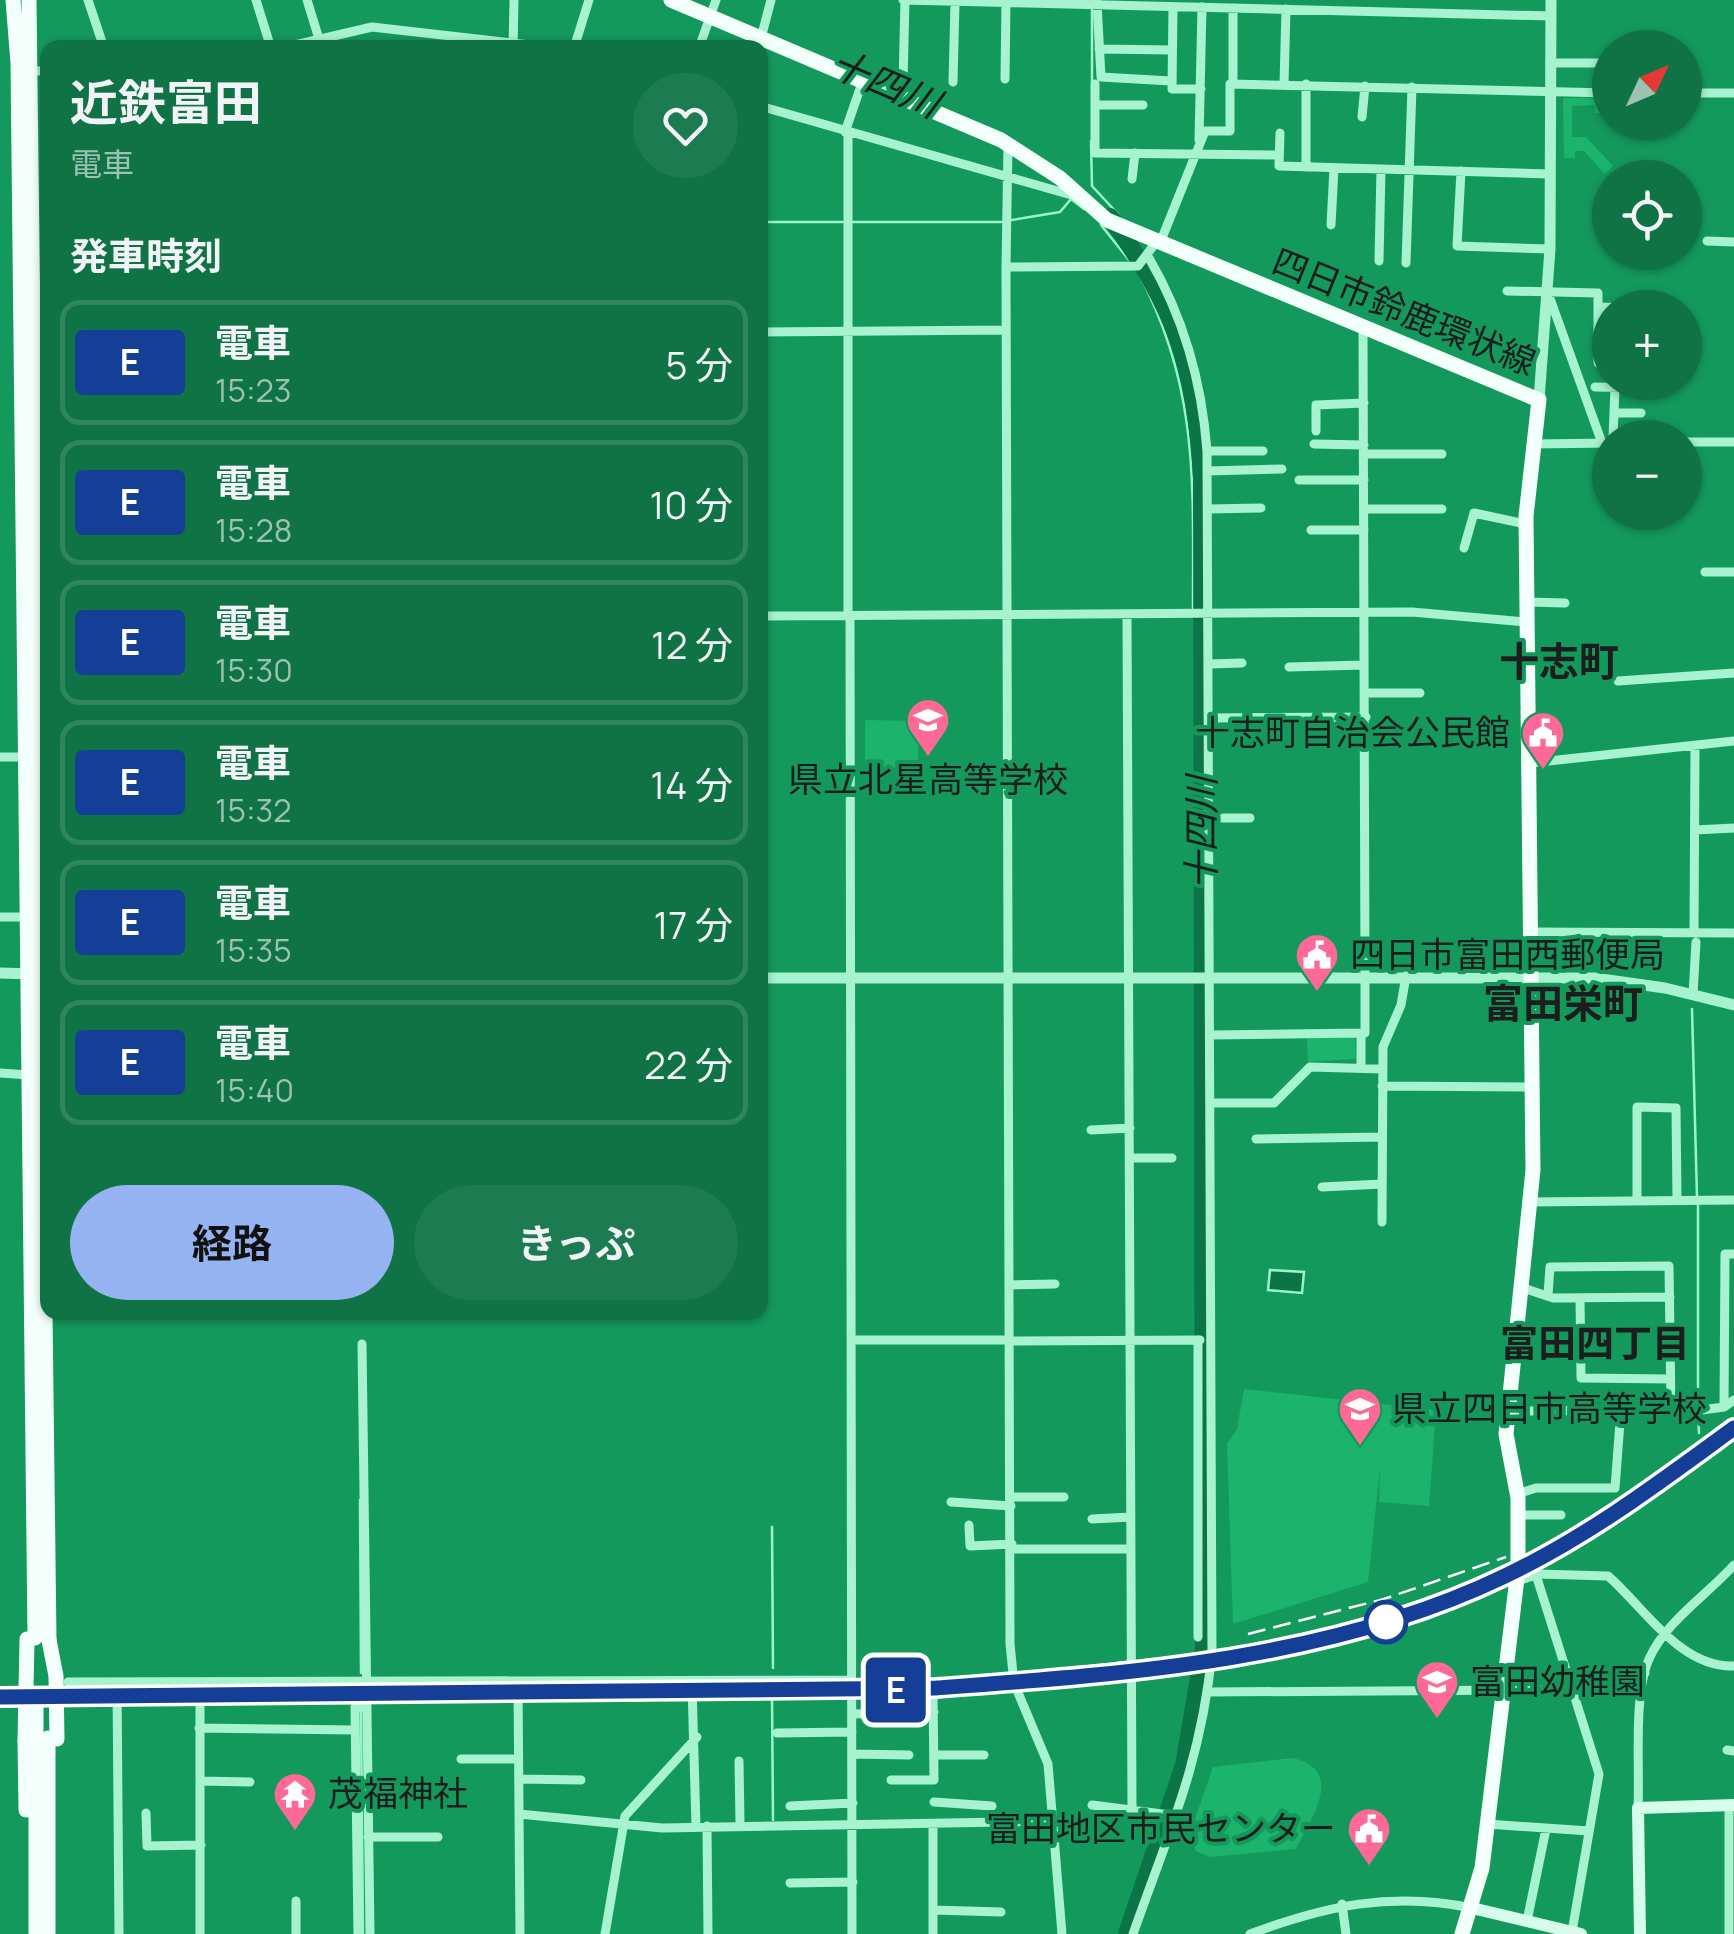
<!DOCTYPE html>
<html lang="ja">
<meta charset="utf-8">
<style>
body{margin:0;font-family:Manrope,"Noto Sans JP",sans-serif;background:#1d7b51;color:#f1f3f6;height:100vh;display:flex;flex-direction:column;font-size:38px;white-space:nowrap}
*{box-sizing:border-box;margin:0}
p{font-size:32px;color:#9bc2b3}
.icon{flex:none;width:55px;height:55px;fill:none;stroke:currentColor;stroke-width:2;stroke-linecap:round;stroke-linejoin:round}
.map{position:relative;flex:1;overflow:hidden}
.panel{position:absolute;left:40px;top:40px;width:728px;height:1280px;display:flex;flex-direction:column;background:#0f7346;border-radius:20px;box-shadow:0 2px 8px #0004}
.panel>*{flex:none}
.badge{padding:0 20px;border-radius:8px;font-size:35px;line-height:65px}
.needle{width:65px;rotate:46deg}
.fabs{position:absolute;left:1592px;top:30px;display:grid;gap:20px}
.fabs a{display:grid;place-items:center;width:110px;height:110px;border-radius:50%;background:#0f7346;box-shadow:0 2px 8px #0004;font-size:50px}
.map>.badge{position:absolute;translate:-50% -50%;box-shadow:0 0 0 5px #fff}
h2{padding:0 30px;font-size:38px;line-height:90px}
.round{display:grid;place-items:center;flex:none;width:105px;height:105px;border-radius:52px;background:#1d7b51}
.overview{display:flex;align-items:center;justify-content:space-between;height:170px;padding:0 30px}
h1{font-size:48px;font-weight:700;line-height:75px}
.action{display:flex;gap:20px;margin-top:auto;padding:20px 30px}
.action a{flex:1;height:115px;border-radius:60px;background:#95b2f1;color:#111;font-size:40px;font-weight:700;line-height:115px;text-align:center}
.action a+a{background:#1d7b51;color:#f1f3f6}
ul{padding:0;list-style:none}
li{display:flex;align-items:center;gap:30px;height:125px;margin:0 20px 15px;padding:0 10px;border:5px solid #2f855f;border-radius:20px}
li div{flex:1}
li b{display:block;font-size:38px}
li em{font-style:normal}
li .badge{min-width:110px;font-weight:700;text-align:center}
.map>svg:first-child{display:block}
.green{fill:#1cb36c}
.water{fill:#0c7547;stroke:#99f6c9;stroke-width:2.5}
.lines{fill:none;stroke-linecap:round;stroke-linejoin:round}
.stream{stroke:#99f6c9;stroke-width:2.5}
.river{stroke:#0c7547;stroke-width:18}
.minor{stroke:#a7f3cf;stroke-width:9}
.tertiary{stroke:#a7f3cf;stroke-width:11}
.secondary{stroke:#d6fdeb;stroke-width:12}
.primary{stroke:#f3fffa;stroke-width:15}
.rail{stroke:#fff;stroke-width:2.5;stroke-dasharray:18 8;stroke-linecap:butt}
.primary-bridge{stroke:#f3fffa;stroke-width:15}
.line-casing{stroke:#fff;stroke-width:22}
.line{stroke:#153f97;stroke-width:15}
.stop-dot{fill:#fff;stroke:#153f97;stroke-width:5}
.labels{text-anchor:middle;stroke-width:8;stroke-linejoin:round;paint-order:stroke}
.street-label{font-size:35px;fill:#1d1d1d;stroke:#14995d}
.poi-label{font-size:35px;fill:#1d1d1d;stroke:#14995d;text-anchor:start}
.water-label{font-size:38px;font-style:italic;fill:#191d1b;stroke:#14995d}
.neighbourhood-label{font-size:38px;font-weight:bold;fill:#1d1d1d;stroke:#14995d}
.quarter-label{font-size:40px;font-weight:bold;fill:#1d1d1d;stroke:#14995d}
</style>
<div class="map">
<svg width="1734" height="1934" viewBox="0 0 1734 1934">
<rect width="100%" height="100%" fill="#14995d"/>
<path class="green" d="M1563,98H1610L1607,113H1595L1594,105L1572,106V137H1586L1613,166L1605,174L1584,151H1575V158H1564Z
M865,720L918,721V768L865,767Z
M1307,1037H1355L1356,1059L1308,1062Z
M1244,1389L1436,1410L1429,1506L1379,1502L1380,1468L1368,1582L1233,1624L1227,1444L1237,1429Z
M1293,1758C1346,1771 1311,1818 1296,1849L1210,1857L1196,1851L1189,1836L1213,1767Z"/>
<path class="water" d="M1270,1270L1304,1272L1302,1293L1268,1290Z"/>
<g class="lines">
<path class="stream" d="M1092,83V0
M1091,141L1092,186L1118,214
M1012,220L1060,212L1071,199L1084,209
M760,222H843
M852,222H1004
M1101,225L1129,260
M1139,274C1199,388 1193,484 1193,608
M1692,1009L1697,1197
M1698,1407V1205
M1698,1415L1699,1433
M360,1500L361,1673
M772,1527L773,1668
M772,1696L773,1820
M361,1702V1685
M361,1710L363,1934"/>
<path class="river" d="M1110,217C1175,306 1196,367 1202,478L1204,1649L1184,1765L1127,1934"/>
<path class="minor" d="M88,0L104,48
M256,0L271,48
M307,0L319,39
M903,0L1551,16
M1097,3L1101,77L1171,81
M1173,7L1172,89H1201
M1233,8V84
M761,38L771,0
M282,48L372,27L557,48
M513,48L514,0
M574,48L589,0
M699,48L716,0
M1099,49L1172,50
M1550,63H1610
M32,71H48
M1005,79L1006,1
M953,82L955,3
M1095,84V153L1279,155
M1284,84L1286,9
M1685,93H1734
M898,96L903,84L905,0
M1095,105H1143
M760,106L1075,196
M1362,117L1365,86
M845,132L863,80
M848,132V616
M1280,133L1279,166L1550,174
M1199,140L1202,7
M1306,167V84
M1461,171L1457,246L1550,249
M1132,179L1135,153
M1331,225L1334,168
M1707,241L1734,242
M1160,243L1205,131H1230V84L1610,93
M1379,261L1381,169
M1406,263L1412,87
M1006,267L1008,145
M1507,291L1598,293V363
M1548,293L1602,443
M1598,307L1643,308
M760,332L1006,330
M1595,387L1654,388
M1614,413H1641
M1316,431V405L1364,403
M1613,438L1615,387
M1685,442H1734
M1314,444L1364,445
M1534,444L1610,443
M1207,451H1263
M1364,454H1442
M1207,471L1282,469
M1299,480H1364
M1208,509L1261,508
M1365,509H1442
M1311,530H1364
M1464,548L1474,513L1526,524
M1705,572H1734
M1527,602L1565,603
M1127,614L1132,1810
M760,616L1412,612L1527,622
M850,616L852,1934
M1209,664L1242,663
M1289,667L1364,665
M1618,681L1734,673
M1365,693H1420
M1209,718L1366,717
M0,757H26
M1530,763L1734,741
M1209,818H1250
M1695,830L1734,828
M0,917H27
M1694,931L1695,747
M1530,932L1734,933
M1693,994L1696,942
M1361,1033H1365V977L1363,328
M1210,1035L1361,1033V1067
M0,1073L29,1075
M1382,1086L1534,1087
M1211,1103H1274L1310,1067L1383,1069
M1091,1130L1130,1128
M1256,1139L1382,1137
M1130,1158H1172
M1322,1187L1382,1184
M1637,1201V1107L1676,1108L1677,1200
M1529,1202L1734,1200
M1382,1222L1383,1047L1401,1005L1406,976
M1010,1285L1055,1284
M1520,1287L1553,1298L1670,1297
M1548,1295L1550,1267L1669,1266L1671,1410
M1580,1298L1581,1378L1670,1379
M853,1340H1011
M1011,1341L1200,1340
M362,1344L370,1934
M1724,1407L1725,1254H1734
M1507,1411L1702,1410L1724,1407L1734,1400
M1517,1494L1536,1488H1615L1621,1409
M1011,1497H1064
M951,1502L1011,1506
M1519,1515H1561
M1092,1519L1131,1517
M969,1525L970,1546L1012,1544
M1012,1549H1130
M1536,1575L1599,1774L1572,1932
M1515,1582L1538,1574L1608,1576C1645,1608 1680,1668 1734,1666
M1198,1637V1340
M68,1682L852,1680
M117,1682L119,1934
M692,1686L696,1826
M518,1687L520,1934
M200,1689V1934
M1208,1692L1544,1690L1602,1684L1627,1672L1645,1673
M852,1714L934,1712
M199,1728L355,1730
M777,1733L852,1732
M1727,1750L1734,1751
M853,1754L909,1755
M934,1755H984
M461,1759H518
M739,1761L740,1824
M519,1779L581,1780
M891,1780H934L933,1694
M200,1781L250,1782
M934,1802L992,1806
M1092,1805L1178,1816
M790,1806L853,1803
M1638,1808C1640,1767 1633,1695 1649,1659C1666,1621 1707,1595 1734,1565
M146,1813L147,1846L201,1845
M519,1814L662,1828L1054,1821
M1487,1824L1589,1831
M707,1826L708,1934
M933,1826V1934
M368,1837H438
M790,1883L853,1882
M296,1901V1934
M1342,1904L1346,1934
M933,1910L1001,1912
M1527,1921L1546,1829
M358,1934L355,1707H366
M605,1934L625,1816L697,1737
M1062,1934L1048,1764L1014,1683L1010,1644L1006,267L1138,266L1157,241
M1133,1934C1169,1832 1201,1763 1212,1653L1207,451C1202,383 1184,318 1149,258
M1250,1934C1325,1906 1392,1891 1472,1908
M1729,1934V1806"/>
<path class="tertiary" d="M1539,400L1550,249L1551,0
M0,973L33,974
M760,978H1594L1665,988L1734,1005"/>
<path class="secondary" d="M1472,1908L1581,1934
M1640,1934L1638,1808L1734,1805"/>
<path class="primary" d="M13,0L18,63L35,1638
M29,0L49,1640
M671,0L1001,140L1060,178L1107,220L1539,400L1526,516L1533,1170L1506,1434L1518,1498V1570L1482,1868L1462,1934
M36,1738V1934
M25,1741L26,1810
M48,1934V1738"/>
<path class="rail" d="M1248,1634L1384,1599L1506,1557
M0,1691L935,1683L1236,1650L1389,1616L1494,1576L1604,1516L1734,1421"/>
<path class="primary-bridge" d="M49,1640L56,1676L57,1739
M36,1707V1738
M25,1741L27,1639"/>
</g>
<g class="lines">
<g class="line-casing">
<path id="line" d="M0,1697L936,1688C1126,1674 1331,1660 1505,1576C1589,1536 1660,1482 1734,1428"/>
</g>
<use href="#line" class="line"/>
</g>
<defs>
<g id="school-pin" transform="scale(2.25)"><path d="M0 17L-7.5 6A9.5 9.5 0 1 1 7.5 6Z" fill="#ff6997" stroke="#14995d"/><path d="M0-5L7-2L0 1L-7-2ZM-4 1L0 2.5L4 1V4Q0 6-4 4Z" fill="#fff"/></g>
<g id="civic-pin" transform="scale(2.25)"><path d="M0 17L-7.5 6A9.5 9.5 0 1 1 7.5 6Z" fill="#ff6997" stroke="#14995d"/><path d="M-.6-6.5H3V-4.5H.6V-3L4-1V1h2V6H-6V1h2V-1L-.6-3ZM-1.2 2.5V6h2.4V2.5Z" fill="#fff"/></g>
<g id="temple-pin" transform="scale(2.25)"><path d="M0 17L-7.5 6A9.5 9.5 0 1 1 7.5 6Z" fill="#ff6997" stroke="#14995d"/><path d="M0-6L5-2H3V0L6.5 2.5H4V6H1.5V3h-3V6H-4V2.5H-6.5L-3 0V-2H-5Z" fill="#fff"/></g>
</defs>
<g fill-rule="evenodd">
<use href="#school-pin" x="928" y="720"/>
<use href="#civic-pin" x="1543" y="733"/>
<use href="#civic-pin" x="1317" y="955"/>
<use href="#school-pin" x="1360" y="1409"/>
<use href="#school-pin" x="1437" y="1682"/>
<use href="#temple-pin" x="295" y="1794"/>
<use href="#civic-pin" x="1369" y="1829"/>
</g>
<circle class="stop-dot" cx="1386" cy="1622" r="20"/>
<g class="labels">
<g class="street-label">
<text transform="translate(1404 312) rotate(22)" y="12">四日市鈴鹿環状線</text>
</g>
<g class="poi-label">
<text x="1510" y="745" text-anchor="end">十志町自治会公民館</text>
<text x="928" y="792" text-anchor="middle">県立北星高等学校</text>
<text x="1350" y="967">四日市富田西郵便局</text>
<text x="1392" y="1421">県立四日市高等学校</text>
<text x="1470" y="1694">富田幼稚園</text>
<text x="328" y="1806">茂福神社</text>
<text x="1336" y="1841" text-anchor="end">富田地区市民センター</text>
</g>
<g class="water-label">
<text transform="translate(885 84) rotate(23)" y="13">十四川</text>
<text transform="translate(1202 833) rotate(-90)" y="13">十四川</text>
</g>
<g class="neighbourhood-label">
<text x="1595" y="1357">富田四丁目</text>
</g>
<g class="quarter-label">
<text x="1559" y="676">十志町</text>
<text x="1563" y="1018">富田栄町</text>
</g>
</g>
</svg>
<div class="fabs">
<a><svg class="needle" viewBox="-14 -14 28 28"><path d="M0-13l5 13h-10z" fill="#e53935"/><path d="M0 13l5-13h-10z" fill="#9bc2b3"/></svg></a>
<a><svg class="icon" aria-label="locate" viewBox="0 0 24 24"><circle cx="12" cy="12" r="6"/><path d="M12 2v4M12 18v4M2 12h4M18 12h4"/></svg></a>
<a>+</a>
<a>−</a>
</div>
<b class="badge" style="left:896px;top:1690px;background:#153f97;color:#fff">E</b>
<section class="panel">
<div class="overview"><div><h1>近鉄富田</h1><p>電車</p></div><a class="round"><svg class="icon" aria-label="heart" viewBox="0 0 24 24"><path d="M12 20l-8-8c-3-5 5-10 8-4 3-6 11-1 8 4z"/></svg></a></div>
<h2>発車時刻</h2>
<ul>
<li><span class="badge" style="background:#153f97;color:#fff">E</span><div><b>電車</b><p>15:23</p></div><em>5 分</em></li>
<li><span class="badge" style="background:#153f97;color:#fff">E</span><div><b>電車</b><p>15:28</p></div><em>10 分</em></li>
<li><span class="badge" style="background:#153f97;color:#fff">E</span><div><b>電車</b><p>15:30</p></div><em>12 分</em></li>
<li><span class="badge" style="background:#153f97;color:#fff">E</span><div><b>電車</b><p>15:32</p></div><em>14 分</em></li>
<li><span class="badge" style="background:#153f97;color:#fff">E</span><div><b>電車</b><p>15:35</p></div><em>17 分</em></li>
<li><span class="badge" style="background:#153f97;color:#fff">E</span><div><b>電車</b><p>15:40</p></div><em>22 分</em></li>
</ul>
<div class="action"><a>経路</a><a>きっぷ</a></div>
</section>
</div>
